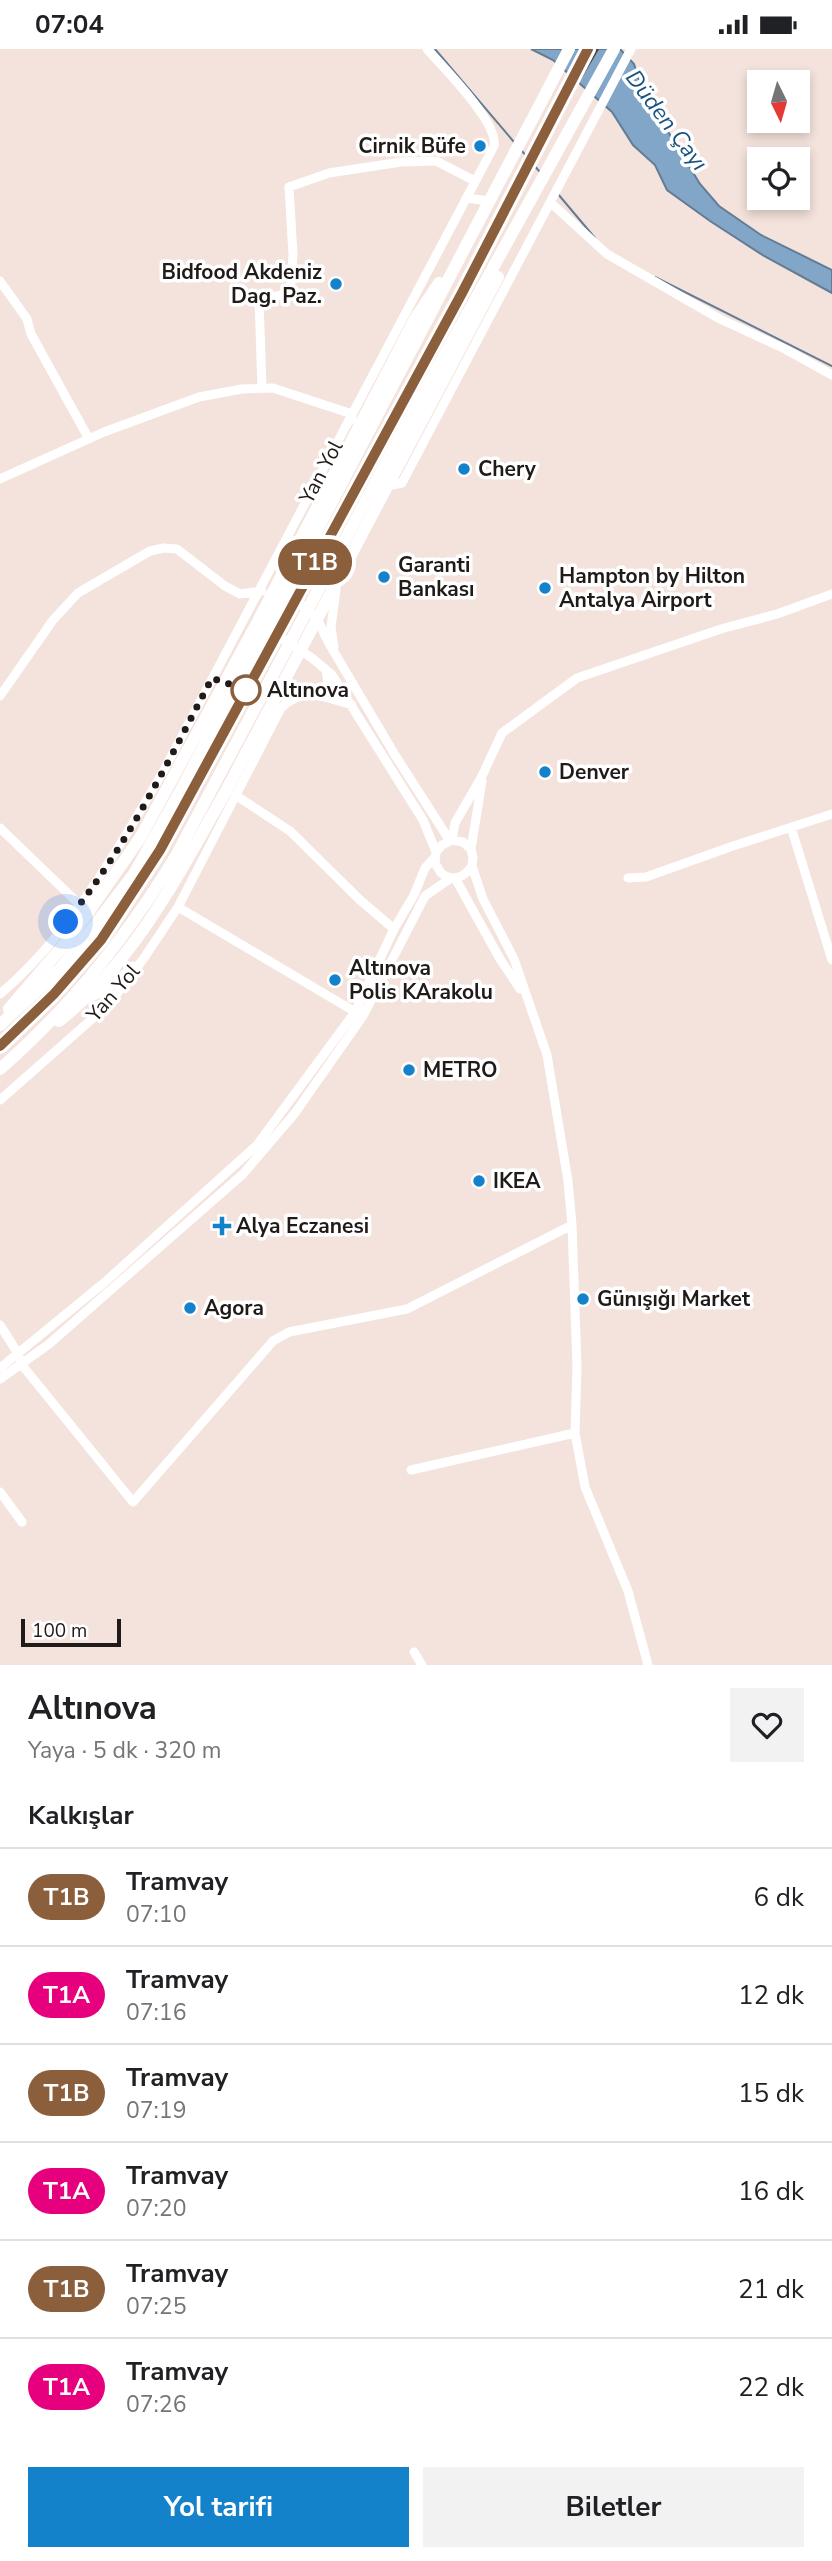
<!DOCTYPE html>
<html lang="tr">
<meta charset="utf-8">
<style>
body{margin:0;font-family:"Nunito Sans",sans-serif;background:#f2f2f2;color:#202124;height:100vh;display:flex;flex-direction:column;font-size:26px;white-space:nowrap}
*{box-sizing:border-box;margin:0}
p{font-size:23px;color:#757577}
.icon{flex:none;width:38px;height:38px;fill:none;stroke:currentColor;stroke-width:2;stroke-linecap:round;stroke-linejoin:round}
.map{position:relative;height:1616px;overflow:hidden}
.details{display:flex;flex-direction:column;background:#fff;flex:1}
.details>*{flex:none}
.badge{padding:0 14px;border-radius:23px;font-size:24px;line-height:46px}
.needle{width:46px;rotate:175deg}
.controls{position:absolute;left:747px;top:21px;display:grid;gap:14px}
.controls a{display:grid;place-items:center;width:63px;height:63px;border-radius:0px;background:#fff;box-shadow:0 4px 10px #0003;font-size:35px}
.scale{position:absolute;left:21px;bottom:18px;width:100px;box-sizing:border-box;padding-left:7px;border:4px solid #201a18;border-top:0;font-size:19px;line-height:24px;white-space:nowrap;color:#201a18;-webkit-text-stroke:5px #fff;paint-order:stroke}
.you{position:absolute;width:35px;height:35px;margin:-18px;border:5px solid #fff;border-radius:50%;background:#1a73e8;box-shadow:0 0 0 10px #1a73e833}
.map>.badge{position:absolute;translate:-50% -50%;box-shadow:0 0 0 4px #fff}
h2{padding:0 28px;font-size:26px;line-height:63px}
.round{display:grid;place-items:center;flex:none;width:74px;height:74px;border-radius:0px;background:#f2f2f2}
.overview{display:flex;align-items:center;justify-content:space-between;height:119px;padding:0 28px}
h1{font-size:33px;font-weight:700;line-height:52px}
.button{display:flex;gap:14px;margin-top:auto;padding:14px 28px}
.button a{flex:1;height:80px;border-radius:0px;background:#1481cb;color:#fff;font-size:28px;font-weight:700;line-height:80px;text-align:center}
.button a+a{background:#f2f2f2;color:#202124}
ul{padding:0;list-style:none}
li{display:flex;align-items:center;gap:21px;height:98px;padding:0 28px;border-top:2px solid #e0e0e0}
li div{flex:1}
li b{display:block;font-size:26px}
li em{font-style:normal}
li .badge{min-width:77px;font-weight:700;text-align:center}
.status{display:flex;justify-content:space-between;align-items:center;height:49px;padding:0 35px;background:#fff;direction:ltr}
.status svg{height:19px;fill:currentColor}
.map>svg:first-child{display:block}
.water{fill:#81a6c8;stroke:#647c93;stroke-width:2}
.lines{fill:none;stroke-linecap:round;stroke-linejoin:round}
.stream{stroke:#647c93;stroke-width:2}
.minor{stroke:#fff;stroke-width:9}
.highway{stroke:#fff;stroke-width:12}
.tram{stroke:#4b4340;stroke-width:2}
.line-casing{stroke:#fff;stroke-width:16}
.line{stroke:#8b5e3c;stroke-width:10}
.walk{stroke:#201a18;stroke-width:7;stroke-dasharray:0 12.6}
.poi-dot{fill:#1481cb;stroke:#fff;stroke-width:2.5}
.stop-dot{fill:#fff;stroke:#8b5e3c;stroke-width:3.5}
.labels{text-anchor:middle;stroke-width:7;stroke-linejoin:round;paint-order:stroke}
.poi-label{font-size:21px;font-weight:bold;fill:#201a18;stroke:#fff;text-anchor:start}
.street-label{font-size:21px;fill:#201a18;stroke:#fff}
.stop-label{font-size:21px;font-weight:bold;fill:#201a18;stroke:#fff;text-anchor:start}
.water-label{font-size:23px;font-style:italic;fill:#195380;stroke:#fff}
</style>
<div class="status"><b>07:04</b><svg viewBox="0 0 49 12"><path d="M0 12V9h3v3zM5 12V6h3v6zM10 12V3h3v9zM15 12V0h3v12zM26 1h20v11H26zM47 4h2v5h-2z"/></svg></div>
<div class="map">
<svg width="832" height="1616" viewBox="0 0 832 1616">
<rect width="100%" height="100%" fill="#f4e3dc"/>
<path class="water" d="M531,0H620L634,15L640,34L664,76L700,135L719,157L761,186L832,221V244L764,207L710,172L667,141L655,116L633,96L612,63L553,11Z"/>
<g class="lines">
<path class="stream" d="M435,0L514,93
M522,102L539,122
M558,145L595,189
M655,228L832,317"/>
<path class="minor" d="M466,149L490,152
M550,153L607,205L720,270L785,300L832,326
M0,232L27,270L31,285L89,390
M262,339L259,251L290,244L293,206L289,138L329,124L401,113L436,112L475,132
M0,430L104,383L199,348L242,340L273,339L352,365V371
M388,437L402,434L631,0
M279,543L291,547L317,569L327,591L395,706L450,792
M263,577L312,609L332,626L423,771L436,803L435,814L441,824C453,833 464,829 472,817
M334,598L331,578L336,540
M0,647L53,571L78,544L150,502L164,499L177,500L225,537L240,545L262,542
M320,647L328,633L326,621
M235,746L290,782L360,851L394,880
M791,778L832,911
M0,779L80,856
M452,791L455,774L482,727L502,684L577,629L721,580L777,565L832,545
M471,800L482,732
M436,803L442,796L452,791L463,793L471,800L473,809L472,817L483,850L514,910L547,1006L568,1132L572,1176L577,1317L575,1384L585,1438L628,1542L648,1616
M455,829L500,910L520,940
M628,829L646,828L733,797L832,765
M178,858L357,964
M0,945C71,885 118,800 164,721L494,97C499,74 443,18 427,0
M88,950L110,938L133,917
M0,1051L109,955L144,909L178,858L281,659C303,637 325,648 352,656
M0,1276L17,1303L22,1316L133,1453L273,1292L289,1283L407,1260L572,1176
M0,1319L105,1233L257,1096L355,963L394,880L414,846L425,819L435,808
M0,1330L49,1295L243,1125L295,1064L363,967L425,847L451,829
M411,1421L575,1384
M0,1443L22,1473
M414,1603L422,1616"/>
<path class="highway" d="M9,960L73,885L140,789L257,574L415,270L439,234
M59,972C136,911 180,823 227,740L498,228
M0,976L60,920L92,880L134,825L181,741L569,0
M0,1020C71,958 129,885 177,805L417,356L614,0"/>
<path class="tram" d="M0,1001C36,970 73,935 102,896C193,775 254,633 325,499C407,347 491,196 572,44L598,0"/>
</g>
<g class="lines">
<g class="line-casing">
<path id="line" d="M0,997L54,945L101,891L160,801L462,244L588,0"/>
</g>
<use href="#line" class="line"/>
<path class="walk" d="M66,873C126,799 168,713 212,629L246,641"/>
</g>
<g class="poi-dot">
<circle cx="480" cy="97" r="7"/>
<circle cx="336" cy="235" r="7"/>
<circle cx="464" cy="420" r="7"/>
<circle cx="384" cy="528" r="7"/>
<circle cx="545" cy="539" r="7"/>
<circle cx="545" cy="723" r="7"/>
<circle cx="335" cy="931" r="7"/>
<circle cx="409" cy="1021" r="7"/>
<circle cx="479" cy="1132" r="7"/>
<path d="M218.5 1166.5h7v7h7v7h-7v7h-7v-7h-7v-7h7z"/>
<circle cx="583" cy="1250" r="7"/>
<circle cx="190" cy="1259" r="7"/>
</g>
<circle class="stop-dot" cx="246" cy="641" r="14"/>
<g class="labels">
<g class="poi-label">
<text x="466" y="104" text-anchor="end">Cirnik Büfe</text>
<text x="322" y="230" text-anchor="end">Bidfood Akdeniz<tspan x="322" dy="24">Dag. Paz.</tspan></text>
<text x="478" y="427">Chery</text>
<text x="398" y="523">Garanti<tspan x="398" dy="24">Bankası</tspan></text>
<text x="559" y="534">Hampton by Hilton<tspan x="559" dy="24">Antalya Airport</tspan></text>
<text x="559" y="730">Denver</text>
<text x="349" y="926">Altınova<tspan x="349" dy="24">Polis KArakolu</tspan></text>
<text x="423" y="1028">METRO</text>
<text x="493" y="1139">IKEA</text>
<text x="236" y="1184">Alya Eczanesi</text>
<text x="597" y="1257">Günışığı Market</text>
<text x="204" y="1266">Agora</text>
</g>
<g class="street-label">
<text transform="translate(321 423) rotate(-62)" y="7">Yan Yol</text>
<text transform="translate(113 944) rotate(-49)" y="7">Yan Yol</text>
</g>
<g class="stop-label">
<text x="267" y="648">Altınova</text>
</g>
<g class="water-label">
<text transform="translate(667 71) rotate(53)" y="8">Düden Çayı</text>
</g>
</g>
</svg>
<div class="controls">
<a><svg class="needle" viewBox="-14 -14 28 28"><path d="M0-13l5 13h-10z" fill="#e53935"/><path d="M0 13l5-13h-10z" fill="#757577"/></svg></a>
<a><svg class="icon" aria-label="locate" viewBox="0 0 24 24"><circle cx="12" cy="12" r="6"/><path d="M12 2v4M12 18v4M2 12h4M18 12h4"/></svg></a>
</div>
<div class="scale">100 m</div>
<div class="you" style="left:66px;top:873px"></div>
<b class="badge" style="left:315px;top:513px;background:#8b5e3c;color:#fff">T1B</b>
</div>
<section class="details">
<div class="overview"><div><h1>Altınova</h1><p>Yaya · 5 dk · 320 m</p></div><a class="round"><svg class="icon" aria-label="heart" viewBox="0 0 24 24"><path d="M12 20l-8-8c-3-5 5-10 8-4 3-6 11-1 8 4z"/></svg></a></div>
<h2>Kalkışlar</h2>
<ul>
<li><span class="badge" style="background:#8b5e3c;color:#fff">T1B</span><div><b>Tramvay</b><p>07:10</p></div><em>6 dk</em></li>
<li><span class="badge" style="background:#e6007e;color:#fff">T1A</span><div><b>Tramvay</b><p>07:16</p></div><em>12 dk</em></li>
<li><span class="badge" style="background:#8b5e3c;color:#fff">T1B</span><div><b>Tramvay</b><p>07:19</p></div><em>15 dk</em></li>
<li><span class="badge" style="background:#e6007e;color:#fff">T1A</span><div><b>Tramvay</b><p>07:20</p></div><em>16 dk</em></li>
<li><span class="badge" style="background:#8b5e3c;color:#fff">T1B</span><div><b>Tramvay</b><p>07:25</p></div><em>21 dk</em></li>
<li><span class="badge" style="background:#e6007e;color:#fff">T1A</span><div><b>Tramvay</b><p>07:26</p></div><em>22 dk</em></li>
</ul>
<div class="button"><a>Yol tarifi</a><a>Biletler</a></div>
</section>
